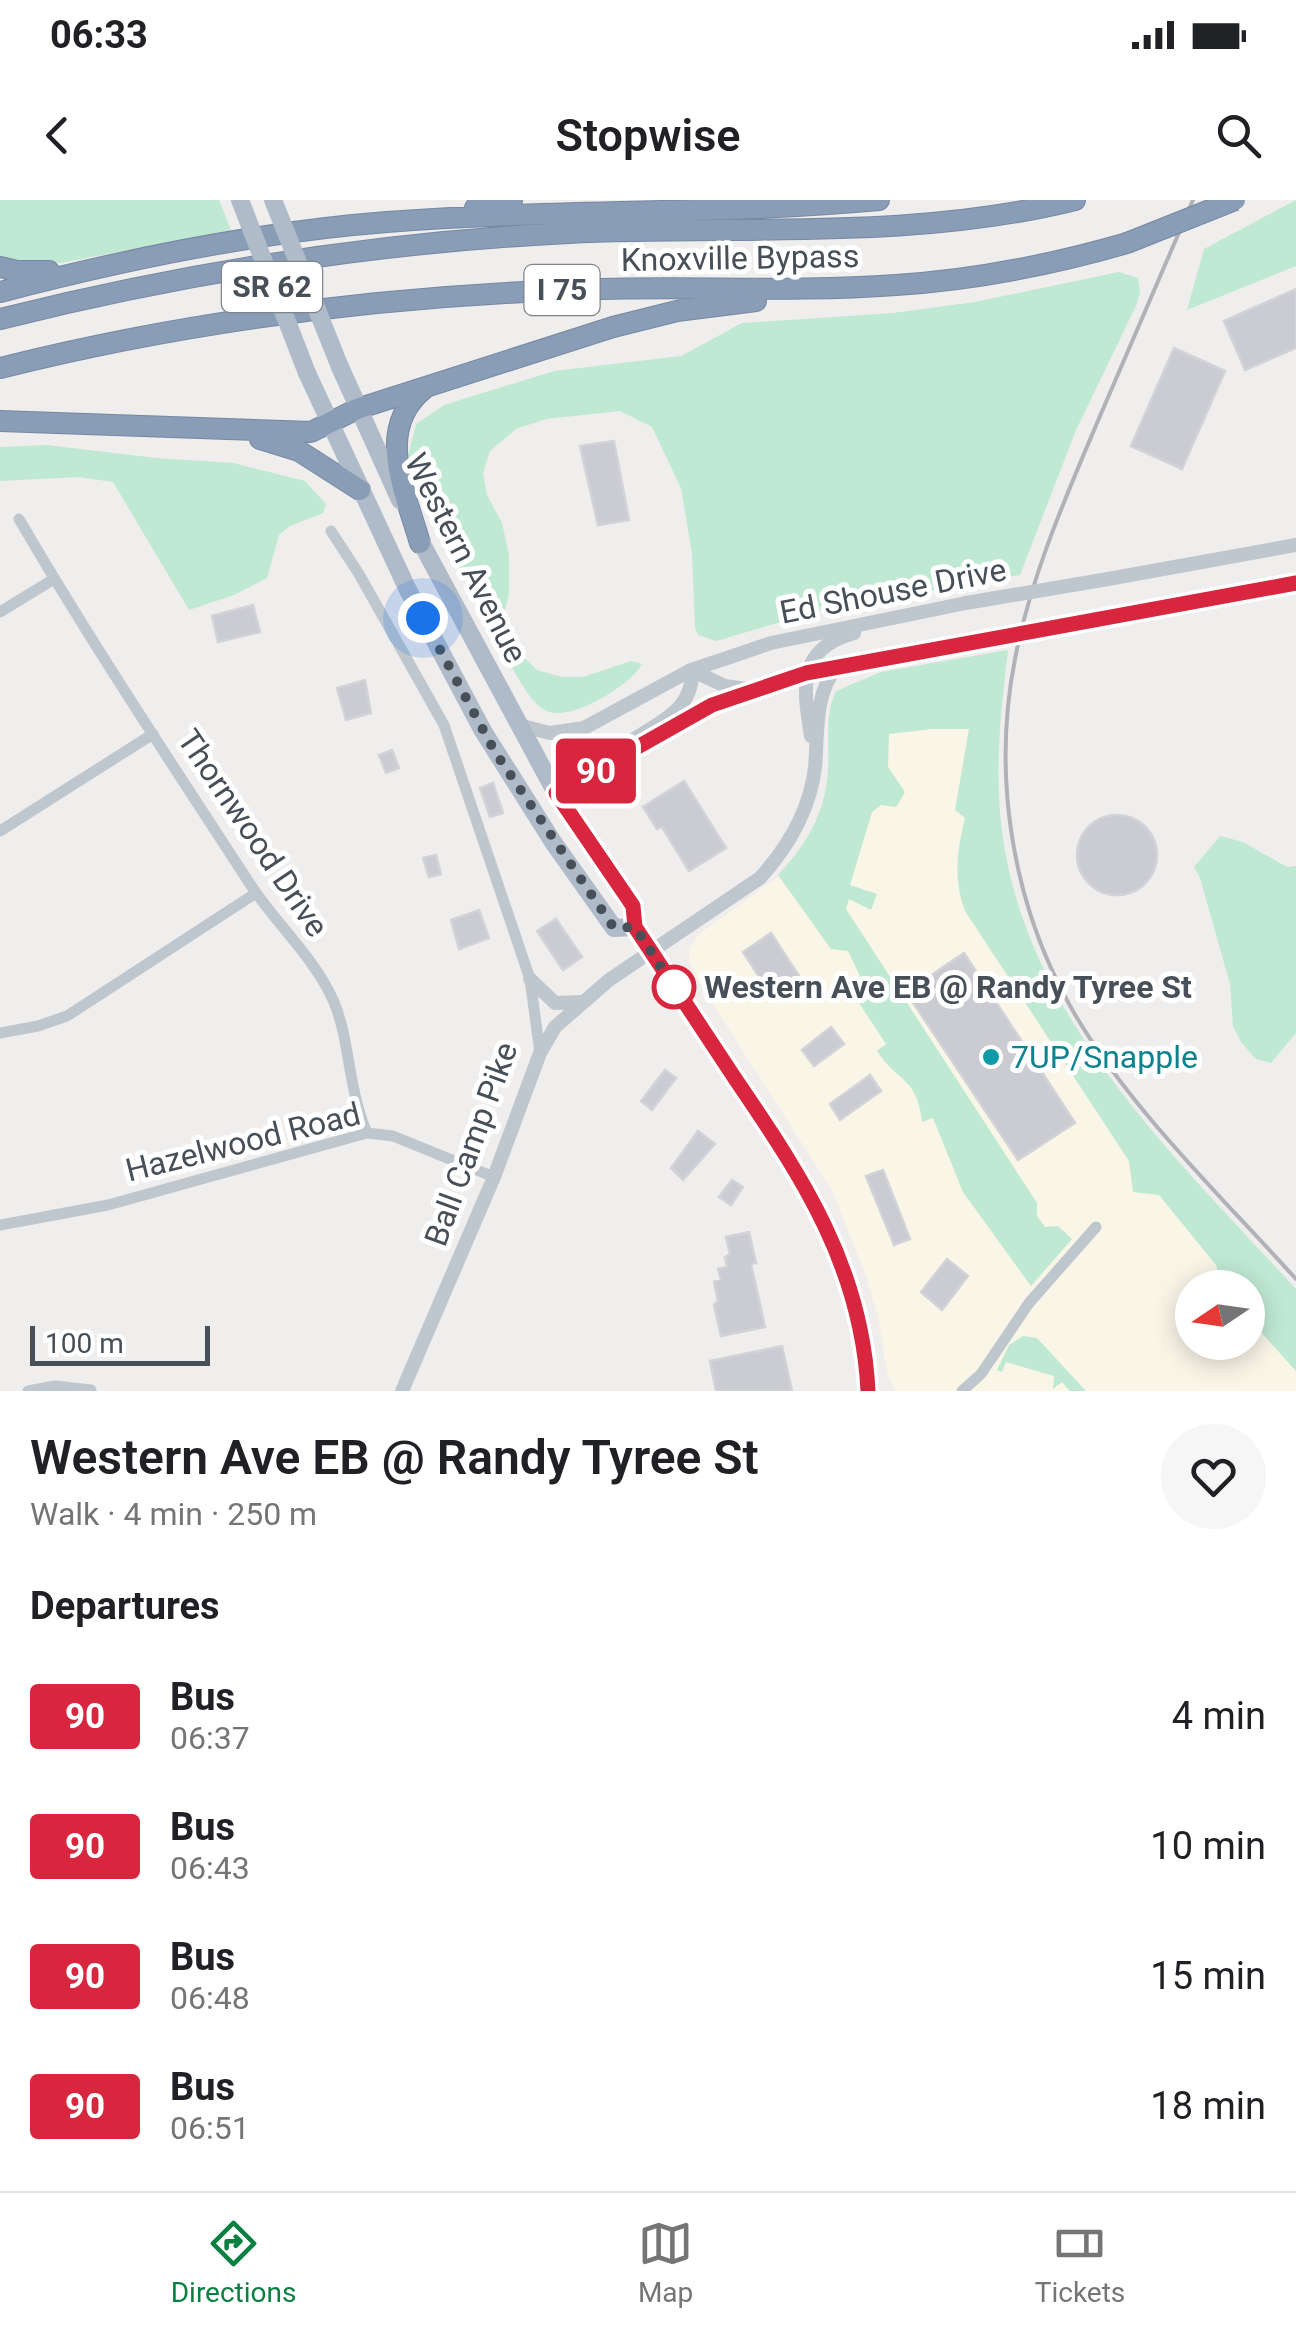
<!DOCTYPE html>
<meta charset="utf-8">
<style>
body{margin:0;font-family:Roboto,sans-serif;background:#f6f6f6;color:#202124;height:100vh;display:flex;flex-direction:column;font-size:38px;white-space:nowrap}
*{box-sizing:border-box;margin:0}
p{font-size:32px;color:#757577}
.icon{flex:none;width:55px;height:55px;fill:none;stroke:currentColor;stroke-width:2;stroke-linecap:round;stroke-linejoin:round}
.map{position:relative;height:1191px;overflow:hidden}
.drawer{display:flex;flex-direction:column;background:#fff;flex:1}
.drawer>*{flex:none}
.badge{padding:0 20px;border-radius:8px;font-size:35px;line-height:65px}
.needle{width:65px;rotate:257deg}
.tools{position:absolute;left:1175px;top:1070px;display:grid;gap:20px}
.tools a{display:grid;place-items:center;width:90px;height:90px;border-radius:50%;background:#fff;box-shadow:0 5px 25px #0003;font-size:50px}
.scale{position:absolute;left:30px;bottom:25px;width:180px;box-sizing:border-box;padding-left:10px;border:5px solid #474f58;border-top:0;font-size:28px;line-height:35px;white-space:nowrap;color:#474f58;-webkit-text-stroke:8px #fff;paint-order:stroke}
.you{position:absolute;width:50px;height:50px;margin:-25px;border:8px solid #fff;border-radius:50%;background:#1a73e8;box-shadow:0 0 0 15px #1a73e833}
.map>.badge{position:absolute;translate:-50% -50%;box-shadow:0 0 0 5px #fff}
h2{padding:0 30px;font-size:38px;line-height:90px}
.round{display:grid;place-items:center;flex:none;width:105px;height:105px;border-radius:52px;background:#f6f6f6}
.head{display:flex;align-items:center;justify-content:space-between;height:170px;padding:0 30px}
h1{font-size:48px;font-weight:600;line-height:75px}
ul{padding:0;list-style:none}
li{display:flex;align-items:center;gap:30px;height:130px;padding:0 30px}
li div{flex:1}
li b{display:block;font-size:38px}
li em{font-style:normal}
li .badge{min-width:110px;font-weight:700;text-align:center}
.status{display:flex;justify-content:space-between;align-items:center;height:70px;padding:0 50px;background:#fff;direction:ltr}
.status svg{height:28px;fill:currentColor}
header{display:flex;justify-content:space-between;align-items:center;height:130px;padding:0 30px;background:#fff;font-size:45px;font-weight:600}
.dock{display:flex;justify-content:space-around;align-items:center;height:140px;border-top:2px solid #e0e0e0;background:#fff;font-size:28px;color:#757577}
.dock a{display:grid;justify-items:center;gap:5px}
.dock .on{color:#0b8043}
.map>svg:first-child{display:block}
.commercial{fill:#f9f5e7;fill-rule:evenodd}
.green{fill:#bfe9d2}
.building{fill:#caccd1;stroke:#d2d3d8;stroke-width:2.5}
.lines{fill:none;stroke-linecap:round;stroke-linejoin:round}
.motorway-casing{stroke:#7588a3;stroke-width:22}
.minor{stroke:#bfc7ce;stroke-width:11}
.tertiary{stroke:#bfc7ce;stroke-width:14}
.primary{stroke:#afbbc9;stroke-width:18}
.motorway{stroke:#8a9db7;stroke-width:20}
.rail{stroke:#b0b2b7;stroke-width:4}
.motorway-bridge-casing{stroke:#7588a3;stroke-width:22;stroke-linecap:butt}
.tertiary-bridge{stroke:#bfc7ce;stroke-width:14}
.primary-bridge{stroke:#afbbc9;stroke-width:18}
.motorway-bridge{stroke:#8a9db7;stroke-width:20}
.line-casing{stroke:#fff;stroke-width:22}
.line{stroke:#d7263d;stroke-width:15}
.walk{stroke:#474f58;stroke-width:10;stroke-dasharray:0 18}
.stop-dot{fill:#fff;stroke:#d7263d;stroke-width:5}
.culture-dot{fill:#0f9aa8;stroke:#fff;stroke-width:4}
.labels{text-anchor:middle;stroke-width:10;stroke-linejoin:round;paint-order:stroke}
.shield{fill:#fff;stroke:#7e848a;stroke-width:2.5}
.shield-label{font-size:30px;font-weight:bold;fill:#474f58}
.street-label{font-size:32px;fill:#474f58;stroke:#fff}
.stop-label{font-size:32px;font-weight:bold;fill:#474f58;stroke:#fff;text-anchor:start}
.culture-label{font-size:32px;fill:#0d838f;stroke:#fff;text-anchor:start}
</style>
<div class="status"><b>06:33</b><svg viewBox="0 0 49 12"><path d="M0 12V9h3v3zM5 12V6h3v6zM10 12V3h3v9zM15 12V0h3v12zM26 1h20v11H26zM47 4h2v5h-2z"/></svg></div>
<header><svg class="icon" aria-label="back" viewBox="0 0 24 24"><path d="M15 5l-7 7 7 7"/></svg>Stopwise<svg class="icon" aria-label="search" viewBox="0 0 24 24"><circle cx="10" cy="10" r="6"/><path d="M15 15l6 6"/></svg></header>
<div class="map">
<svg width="1296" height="1191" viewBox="0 0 1296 1191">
<rect width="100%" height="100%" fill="#f0eded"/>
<path class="commercial" d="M857,483L996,540L997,629L1011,705L1070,835L1296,1100V1191H895L887,1173L879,1122L867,1079L833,992L698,781L689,761L690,748L699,734L792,667L826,613ZM1192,1088H1248V1142H1192Z"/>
<path class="green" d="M0,0H219L231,30L61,63H25L0,58Z
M1296,0V66L1187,110L1204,49Z
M1119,72L1138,78L1140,92L1136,106L1076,230L1020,375L812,413L716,441L698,435L695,427L692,354L681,288L652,227L620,211L546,219L516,229L490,251L483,273L487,295L502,323L509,355V394L504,414L523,456L537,470L562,477H583L631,461L642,464C631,485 571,522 547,511C533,505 524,487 516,475L417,288L408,256L416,224L444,205L554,171L681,156L742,123L893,113L975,102Z
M47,245L156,258L233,263L305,281L326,304L323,313L290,326L279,335L267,378L234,395L189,410L113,282L79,277L0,281V247Z
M1008,450C1001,511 994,570 1002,631C1025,817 1176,958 1296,1089V1171L1248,1118V1088L1222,1087L1216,1065L1159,995L1133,992L1129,961L965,711C953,678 957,652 965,618L955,610L969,529H932L889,534L888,567L905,592L896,607L881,605L872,612L850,685L877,694L871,710L849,699L846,709L1037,1003V1016L1045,1027L1058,1026L1072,1039L1031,1086L963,992L933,918L922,922C918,878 897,882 877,851L886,844L859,803L851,799L845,790L860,776L848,751L831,749L778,675C807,644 826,612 828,569C830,541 824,518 836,491L881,472Z
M1220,636L1243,642L1287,667L1296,666V833L1271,863L1256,859L1241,842L1233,826L1230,784L1200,678L1194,667Z
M1023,1136L1037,1138L1086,1191H1070L1062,1182L1053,1189L1054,1176L1006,1162L1002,1172L997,1170L1009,1145Z"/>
<path class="building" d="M1296,89V148L1245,170L1224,121Z
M1174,148L1225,171L1182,269L1131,246Z
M614,241L629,320L598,325L580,246Z
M253,405L260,432L218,442L212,416Z
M365,480L371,513L346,520L337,488Z
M392,550L399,568L386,573L379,555Z
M684,581L726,648L689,671L662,627L657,629L643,607Z
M493,583L503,613L490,617L480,588Z
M1077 655a40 40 0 1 1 80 0a40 40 0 1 1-80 0Z
M436,655L441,674L429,677L423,658Z
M479,710L489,738L459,749L451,720Z
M556,719L582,757L563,770L537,731Z
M771,733L799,776L771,795L743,752Z
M964,753L1075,923L1018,960L906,792Z
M831,827L844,844L814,866L802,850Z
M665,870L676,878L652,910L641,901Z
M870,875L881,891L840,920L830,904Z
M698,931L715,944L683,980L671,968Z
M883,970L910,1039L894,1045L866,976Z
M732,980L743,987L731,1005L719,997Z
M749,1032L756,1063L751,1064L765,1127L721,1136L714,1105L718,1101L714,1082L721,1080L718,1069L727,1067L725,1057L730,1054L726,1037Z
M947,1059L968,1076L942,1110L921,1092Z
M782,1146L792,1191H716L710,1161Z"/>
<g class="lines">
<g class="motorway-casing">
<path id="motorway" d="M475,8L512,0
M0,67L17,71H49
M0,92C126,59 257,32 387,22C551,9 715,15 879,0
M0,119C185,73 379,42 569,33C737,25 910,41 1075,0
M0,168C187,121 378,97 570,90C678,85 787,93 896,85C974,80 1051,65 1127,43
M0,221L311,232L357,209L613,127L677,111L756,101
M260,239L299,251L360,290
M420,343C405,291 374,228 425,188"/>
</g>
<path class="minor" d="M19,319C92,444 172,564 250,684C276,724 315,758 334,802C350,841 348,889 367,933
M331,331L359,374L444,525L530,779L540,853
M0,412L54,379
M0,631L153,534
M0,833L38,826L67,816L256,693
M0,1025L108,1005L367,933L393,936L494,977
M28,1191L55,1186L91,1190
M962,1191L981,1174L1029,1103L1096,1027"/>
<path class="tertiary" d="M1108,379L1296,345
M1097,419L1296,384
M518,525L550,533L584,528L691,470L730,457L771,443L966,403
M811,536C803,487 797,449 854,433
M619,550C645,527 697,514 691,470L725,486L746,489
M556,593C616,559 680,514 745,492C815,467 890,457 963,443
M530,779L555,803L581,802
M402,1191L494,977L540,853L555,827L609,780L760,678C789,646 810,610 815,567C818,534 814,495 836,468"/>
<path class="primary" d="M340,167L400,300
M307,173L408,390L483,531L553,642L614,728L635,727
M416,333L556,593L633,706L635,727C666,773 696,821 728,867C797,970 861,1063 868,1191"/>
<use href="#motorway" class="motorway"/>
<path class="rail" d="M1193,0C1162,72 1131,144 1100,216C1067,294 1031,375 1015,459C992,575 1012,701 1069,804C1124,903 1220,995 1296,1079"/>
<g class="motorway-bridge-casing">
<path id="motorway-bridge" d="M1127,43L1235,0"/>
</g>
<path class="tertiary-bridge" d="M966,403L1108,379
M963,443L1097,419"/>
<path class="primary-bridge" d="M240,0L307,173
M273,0L340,167"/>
<use href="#motorway-bridge" class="motorway-bridge"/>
</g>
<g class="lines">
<g class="line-casing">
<path id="line" d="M868,1191C862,1068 803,978 736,880C702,829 669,778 635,727L633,706L556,593L712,505L806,473L1296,383"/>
</g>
<use href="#line" class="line"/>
<path class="walk" d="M423,418L495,552L614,728L635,727L674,787"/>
</g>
<circle class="stop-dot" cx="674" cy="787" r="20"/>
<circle class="culture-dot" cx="991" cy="857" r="10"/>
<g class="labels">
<g class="shield">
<rect x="222" y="62" width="100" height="50" rx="8"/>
<rect x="524.5" y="65" width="75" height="50" rx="8"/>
</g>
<g class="shield-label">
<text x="272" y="97">SR 62</text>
<text x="562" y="100">I 75</text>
</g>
<g class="street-label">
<text transform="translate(740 58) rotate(-1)" y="11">Knoxville Bypass</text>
<text transform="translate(466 358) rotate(63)" y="11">Western Avenue</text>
<text transform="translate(893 391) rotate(-11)" y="11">Ed Shouse Drive</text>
<text transform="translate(253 633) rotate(56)" y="11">Thornwood Drive</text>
<text transform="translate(243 942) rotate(-14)" y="11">Hazelwood Road</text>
<text transform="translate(471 944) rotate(-70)" y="11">Ball Camp Pike</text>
</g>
<g class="stop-label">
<text x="704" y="798">Western Ave EB @ Randy Tyree St</text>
</g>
<g class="culture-label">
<text x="1011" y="868">7UP/Snapple</text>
</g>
</g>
</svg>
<div class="tools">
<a><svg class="needle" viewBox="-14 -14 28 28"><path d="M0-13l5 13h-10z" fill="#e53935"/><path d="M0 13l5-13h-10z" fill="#757577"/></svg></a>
</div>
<div class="scale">100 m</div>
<div class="you" style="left:423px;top:418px"></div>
<b class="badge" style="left:596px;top:571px;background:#d7263d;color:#fff">90</b>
</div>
<section class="drawer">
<div class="head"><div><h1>Western Ave EB @ Randy Tyree St</h1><p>Walk · 4 min · 250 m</p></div><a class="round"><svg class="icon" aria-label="heart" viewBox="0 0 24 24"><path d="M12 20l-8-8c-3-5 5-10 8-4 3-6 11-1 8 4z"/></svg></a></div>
<h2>Departures</h2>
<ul>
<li><span class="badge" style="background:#d7263d;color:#fff">90</span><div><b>Bus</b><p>06:37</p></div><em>4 min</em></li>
<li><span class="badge" style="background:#d7263d;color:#fff">90</span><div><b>Bus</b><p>06:43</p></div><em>10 min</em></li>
<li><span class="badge" style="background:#d7263d;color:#fff">90</span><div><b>Bus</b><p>06:48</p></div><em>15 min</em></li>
<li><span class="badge" style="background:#d7263d;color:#fff">90</span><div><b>Bus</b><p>06:51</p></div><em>18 min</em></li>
</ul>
</section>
<nav class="dock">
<a class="on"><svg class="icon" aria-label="directions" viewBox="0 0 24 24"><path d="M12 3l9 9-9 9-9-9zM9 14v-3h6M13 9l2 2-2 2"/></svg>Directions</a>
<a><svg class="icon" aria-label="map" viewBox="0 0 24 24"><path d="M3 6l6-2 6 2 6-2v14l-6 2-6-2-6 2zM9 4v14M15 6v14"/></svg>Map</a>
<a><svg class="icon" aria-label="tickets" viewBox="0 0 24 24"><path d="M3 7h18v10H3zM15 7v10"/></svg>Tickets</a>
</nav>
